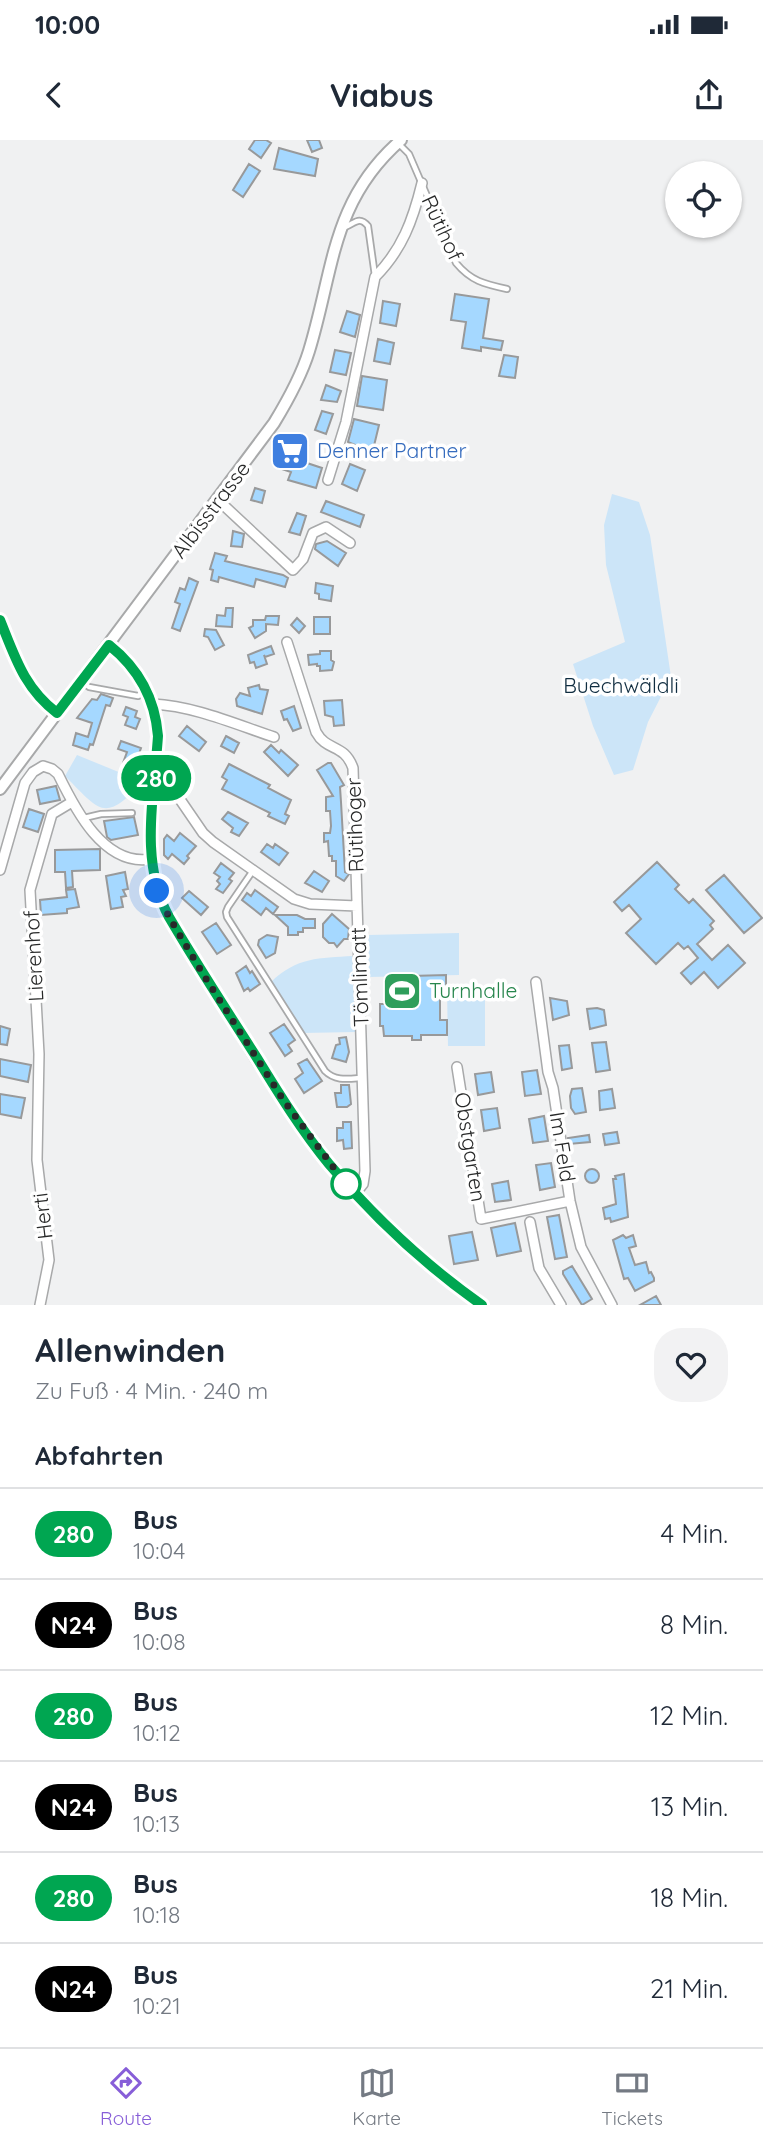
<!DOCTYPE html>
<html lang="de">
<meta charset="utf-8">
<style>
body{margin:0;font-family:Quicksand,sans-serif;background:#f2f2f3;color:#1f2937;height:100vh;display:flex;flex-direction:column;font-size:26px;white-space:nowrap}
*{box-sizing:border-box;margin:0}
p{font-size:23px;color:#747a83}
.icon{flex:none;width:38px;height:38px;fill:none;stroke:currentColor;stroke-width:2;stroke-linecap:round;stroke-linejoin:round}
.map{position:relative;height:1165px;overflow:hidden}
.sheet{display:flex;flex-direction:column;background:#fff;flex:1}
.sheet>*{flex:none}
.badge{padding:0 14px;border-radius:23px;font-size:24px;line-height:46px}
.buttons{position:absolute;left:665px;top:21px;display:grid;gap:14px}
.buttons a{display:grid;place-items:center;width:77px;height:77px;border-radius:50%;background:#fff;box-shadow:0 2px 5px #0004;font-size:35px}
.you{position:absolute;width:35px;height:35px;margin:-18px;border:5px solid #fff;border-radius:50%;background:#1a73e8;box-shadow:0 0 0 10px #1a73e833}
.map>.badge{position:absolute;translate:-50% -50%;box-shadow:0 0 0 4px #fff}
h2{padding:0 35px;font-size:26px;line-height:63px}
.round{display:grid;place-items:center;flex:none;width:74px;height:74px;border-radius:28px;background:#f2f2f3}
.headline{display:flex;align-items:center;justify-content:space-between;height:119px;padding:0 35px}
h1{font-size:33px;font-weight:800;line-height:52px}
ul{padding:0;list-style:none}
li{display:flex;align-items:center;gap:21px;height:91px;padding:0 35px;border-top:2px solid #e0e1e3}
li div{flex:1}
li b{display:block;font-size:26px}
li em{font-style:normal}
li .badge{min-width:77px;font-weight:700;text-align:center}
.status{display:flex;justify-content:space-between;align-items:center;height:49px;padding:0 35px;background:#fff;direction:ltr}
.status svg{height:19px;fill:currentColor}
header{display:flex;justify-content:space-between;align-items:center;height:91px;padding:0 35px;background:#fff;font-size:32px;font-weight:800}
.tab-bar{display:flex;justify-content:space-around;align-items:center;height:98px;border-top:2px solid #e0e1e3;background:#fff;font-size:19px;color:#747a83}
.tab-bar a{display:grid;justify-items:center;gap:4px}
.tab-bar .selected{color:#875ed8}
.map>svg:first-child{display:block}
.green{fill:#cce5f8}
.building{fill:#a5d8ff;stroke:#98999a;stroke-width:2}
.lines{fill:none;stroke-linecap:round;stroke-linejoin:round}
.service-casing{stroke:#a8a9aa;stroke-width:8}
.minor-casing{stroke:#a8a9aa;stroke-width:12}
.tertiary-casing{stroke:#a8a9aa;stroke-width:14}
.service{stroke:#fff;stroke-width:4.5}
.minor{stroke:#fff;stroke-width:9}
.tertiary{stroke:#fff;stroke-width:10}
.line-casing{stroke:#fff;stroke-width:16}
.line{stroke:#00a651;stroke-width:10}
.walk{stroke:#282929;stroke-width:7;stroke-dasharray:0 12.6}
.stop-dot{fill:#fff;stroke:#00a651;stroke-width:3.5}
.labels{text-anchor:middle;stroke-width:7;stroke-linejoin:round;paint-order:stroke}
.street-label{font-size:21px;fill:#282929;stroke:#fff}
.shop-label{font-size:21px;fill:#366cbe;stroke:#fff;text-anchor:start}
.park-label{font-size:21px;fill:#102d40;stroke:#fff}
.leisure-label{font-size:21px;fill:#27864d;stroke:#fff;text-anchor:start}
</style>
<div class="status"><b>10:00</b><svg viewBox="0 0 49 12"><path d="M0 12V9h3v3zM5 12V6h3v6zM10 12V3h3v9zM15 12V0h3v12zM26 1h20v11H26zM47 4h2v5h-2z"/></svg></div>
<header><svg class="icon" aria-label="back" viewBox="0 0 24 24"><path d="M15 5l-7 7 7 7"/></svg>Viabus<svg class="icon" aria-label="share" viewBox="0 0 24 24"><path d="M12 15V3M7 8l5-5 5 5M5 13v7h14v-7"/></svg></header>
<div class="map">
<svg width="763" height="1165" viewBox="0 0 763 1165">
<rect width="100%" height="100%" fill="#f0f1f2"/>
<path class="green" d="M612,354L639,362L650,395L671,537L648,582L633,630L614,635L593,586L573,524L625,502L606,425L604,385Z
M77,615L143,642C104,683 101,672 65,636Z
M459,793V835L369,837L368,795Z
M353,816L356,892L303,893L271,842C297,817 319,818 353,816Z
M447,849H485V906H448Z"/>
<path class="building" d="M255,0H266L271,3L261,18L249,9Z
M307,0H319L322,8L312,12Z
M279,8L318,19L315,36L274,29Z
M249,24L260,31L243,57L233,50Z
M455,154L489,159L483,198L503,201L501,210L481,207V211L462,208L466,182L451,180Z
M383,161L400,164L396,186L380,183Z
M347,171L360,175L355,197L340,192Z
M378,199L394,203L390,224L374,221Z
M335,210L351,213L346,235L330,232Z
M504,215L518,217L515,238L499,236Z
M362,236L387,240L383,270L357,266Z
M326,245L341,251L337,262L321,260Z
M322,271L333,274L326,294L315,290Z
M354,279L379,285L372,314L359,311L360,307L348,302Z
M290,297L305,302L304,304L308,306L304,322L322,328L316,348L288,340L291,332L282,329Z
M350,324L365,330L357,351L342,344Z
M255,348L265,351L262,363L251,360Z
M326,361L364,375L360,387L321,372Z
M297,373L306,376L300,395L289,392Z
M233,391L244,394L242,407L231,406Z
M327,401L346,413L338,426L315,409L316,404Z
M215,413L227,416L225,421L283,435L288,438L285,447L256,439L254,447L219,437L218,442L211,440L213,430L210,429Z
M189,438L198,442L180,491L172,488L180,464L175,462L180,448L185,450Z
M316,443L333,446L331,461L319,459V454L315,453Z
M226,468H233L232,487L216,486L217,475L225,476Z
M266,476H279L278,485L266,484V491L255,498L249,488L253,486V480H265Z
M314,477H330V494H314Z
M297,478L305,486L299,493L291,485Z
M205,489L216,490L224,505L215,510L208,497L204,496Z
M271,506L274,514L265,517L264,515L267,524L256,528L254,522L250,523L248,515Z
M320,511H331V520L334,522L332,530L320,531V526H317V524L309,525L308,515L320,514Z
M259,545L260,549L268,550L262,574L237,566L236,559L240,553L250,556L248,548Z
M101,554L113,558L110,566L106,565L93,605L90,604L88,610L73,605L76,593L88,597L92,583L77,578L92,559L97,560Z
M342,560L344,585L334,586L333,577L325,575L324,561Z
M294,566L301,588L293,591L287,579L284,580L281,571Z
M126,567L137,571L135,577L140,579L136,589L125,585L128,577L123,575Z
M187,586L206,602L199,611L179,596Z
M226,596L239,603L234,613L221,606Z
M121,601L141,608L134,627L123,623L127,612L118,609Z
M271,605L279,613L281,610L298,625L288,636L264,612Z
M328,623H331L344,645L340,647L341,662L345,732L349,734L344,741L336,736V721H332V716H329L328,701L324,702V693H330L331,686L330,671H326V657L333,656L317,630Z
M229,624L270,645L268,648L291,660L285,674L289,676L285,684L268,676L270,673L222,649L227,640L222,637Z
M56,646L60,660L40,664L37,650Z
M29,669L44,674L38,692L23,687Z
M228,672L248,683L239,696L231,692L233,688L222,679Z
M134,677L138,695L111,700L107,697L104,681Z
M180,693L196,706L187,716L189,718L184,724L172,714L168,719L164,715V699L167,695L174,701Z
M267,704L273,708L275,704L288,713L279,725L261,712Z
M100,709V730L72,731L73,747L66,748L65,732H55V710Z
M657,722L679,745L675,749L689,763L693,759L714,781L710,785L713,789L697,804L712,820L728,805L745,823L718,848L704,832L691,844L681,833L698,818L688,806L684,809L678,803L656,824L626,793L641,779L629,765L622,771L614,762Z
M221,723L234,733L229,739L232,741L223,753L216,749L220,744L217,741L220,737L214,733Z
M314,731L329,741L322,752L305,743Z
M125,732L128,749L123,750L126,756L121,757L123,767L111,769L106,736Z
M724,735L762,778L744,793L706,750Z
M75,749L79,767L67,769V773L41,775L40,760L67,757L66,750Z
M255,750L278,767L273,774L266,768L261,775L242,760L247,753L251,756Z
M189,751L208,767L201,775L182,758Z
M332,774L349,789L348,799H344L337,807L334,803H329L323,797V784Z
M275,775H297L305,779H315V788H303V792H298V795H288V787Z
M216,783L231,805L217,814L202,792Z
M267,795L278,797L275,813L266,818L258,805L259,800Z
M246,826L250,833L252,831L260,844L250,851L248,848L244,851L236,833Z
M446,835V847H440V880H447V895H421V900H412V896H384L383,886H380V864H396L395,839H411V836Z
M550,858L567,861L569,875L553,880Z
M597,868L604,870L606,885L590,889L587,869Z
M284,884L295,900L288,905L292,911L285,916L270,893Z
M0,886L10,889L7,905L0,904Z
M346,897L349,912L346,922L332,918L336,905L340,904L339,898Z
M606,902L610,930L596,932L592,903Z
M569,905L572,928L562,930L559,906Z
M0,919L31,925L28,942L0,936Z
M307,919L322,941L304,953L295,939L303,933L298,924Z
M537,930L541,954L525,956L522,932Z
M491,932L494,952L478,955L475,934Z
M341,945H349L351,964L347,967H337L335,953H341Z
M582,948L586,972L575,974L571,968L570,956L572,949Z
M612,949L615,968L600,970L599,951Z
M0,954L25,958L21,978L0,974Z
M497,968L500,988L484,991L481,970Z
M544,976L548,1001L533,1003L529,979Z
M343,982H351L352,1008L344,1009L343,1000L337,1001V988H343Z
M617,992L619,1003L605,1005L603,994Z
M589,995L590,1002L569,1004L568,998Z
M551,1023L555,1047L540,1050L536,1025Z
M585 1036a7 7 0 1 1 14 0a7 7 0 1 1-14 0Z
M624,1034L628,1077L611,1082L610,1078L605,1079L603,1068L616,1064L613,1039H616L615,1036Z
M508,1041L511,1060L495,1062L492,1044Z
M559,1075L567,1117L555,1119L547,1077Z
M515,1083L521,1111L497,1116L491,1088Z
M472,1092L478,1120L454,1124L449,1096Z
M623,1095L626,1098L633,1095L636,1106L629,1108L635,1125L646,1122L649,1133L651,1132L654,1138V1141L635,1151L628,1138L624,1139L613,1100Z
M572,1126L592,1159L582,1165L563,1134V1131Z
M656,1156L661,1165H640Z"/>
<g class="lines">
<g class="service-casing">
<path id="service" d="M399,4L409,14L456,123C471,141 484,144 507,149
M345,87C354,84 359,75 368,86L375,136
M82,542L89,547L138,556L146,551
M84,678L101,674L132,673
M252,732L228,767L226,772L227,777L325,931C335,941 347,939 361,938"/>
</g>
<g class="minor-casing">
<path id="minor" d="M328,340L346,282L375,137C402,110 413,80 422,43
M218,360L293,430L303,419L313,393L326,387L350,403
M287,502L316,592C327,612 344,603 353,628L365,1031L363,1044L355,1054
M153,564C194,566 235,584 274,597
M155,653L179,658L203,693L213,702L294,759L310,764L357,766
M0,730L25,643L33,632L43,626L52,629L58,634C75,669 104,727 151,719
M536,842L548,932L553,948L570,1061L581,1107L612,1165
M457,927L481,1079L570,1061
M530,1082L539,1128L561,1165
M40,1165L49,1120L37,1020L39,914L30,750L52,674L72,662"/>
</g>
<g class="tertiary-casing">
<path id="tertiary" d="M0,480C15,517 23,548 57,573
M109,505C138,529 155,558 158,596C155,656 139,722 169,777C197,824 227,871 256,918C279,954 302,991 329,1024C373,1077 425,1125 482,1165
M0,649L274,283C288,260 301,237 309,211C334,130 331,61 401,0"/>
</g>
<use href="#service" class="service"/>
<use href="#minor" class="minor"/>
<use href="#tertiary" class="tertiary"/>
</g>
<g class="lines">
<g class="line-casing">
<path id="line" d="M0,480C15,517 24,548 57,573L109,505C138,528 155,558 158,596C154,656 139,722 169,777C197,825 227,871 257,918C279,954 302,991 329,1024C374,1077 425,1125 482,1165"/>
</g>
<use href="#line" class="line"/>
<path class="walk" d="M157,751L169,777L203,834L284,961L346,1044"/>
</g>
<defs>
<g id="supermarket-square" transform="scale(2.0125)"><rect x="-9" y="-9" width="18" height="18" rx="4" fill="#3f7fe0" stroke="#fff"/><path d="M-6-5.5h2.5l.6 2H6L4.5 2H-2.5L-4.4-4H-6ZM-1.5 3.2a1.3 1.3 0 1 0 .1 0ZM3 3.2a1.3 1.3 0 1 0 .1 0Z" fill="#fff"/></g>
<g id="stadium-square" transform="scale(2.0125)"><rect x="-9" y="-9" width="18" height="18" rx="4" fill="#2e9e5b" stroke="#fff"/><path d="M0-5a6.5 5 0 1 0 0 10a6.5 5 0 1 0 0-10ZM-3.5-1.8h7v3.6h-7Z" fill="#fff"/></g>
</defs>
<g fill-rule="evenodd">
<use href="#supermarket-square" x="290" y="311"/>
<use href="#stadium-square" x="402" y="851"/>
</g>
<circle class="stop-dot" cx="346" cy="1044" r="14"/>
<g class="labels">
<g class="street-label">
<text transform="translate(442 88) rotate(65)" y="7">Rütihof</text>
<text transform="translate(211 370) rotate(-53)" y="7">Albisstrasse</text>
<text transform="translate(355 685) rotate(-92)" y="7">Rütihoger</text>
<text transform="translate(34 816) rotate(-93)" y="7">Lierenhof</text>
<text transform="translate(360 837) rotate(-92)" y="7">Tömlimatt</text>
<text transform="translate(470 1007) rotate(81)" y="7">Obstgarten</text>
<text transform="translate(562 1007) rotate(81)" y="7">Im Feld</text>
<text transform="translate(43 1076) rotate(-97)" y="7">Herti</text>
</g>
<g class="shop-label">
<text x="317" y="318">Denner Partner</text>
</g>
<g class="park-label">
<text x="621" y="553">Buechwäldli</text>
</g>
<g class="leisure-label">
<text x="429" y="858">Turnhalle</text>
</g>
</g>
</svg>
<div class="buttons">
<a><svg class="icon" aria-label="locate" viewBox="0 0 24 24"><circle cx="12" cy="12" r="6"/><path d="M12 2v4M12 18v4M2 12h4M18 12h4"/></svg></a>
</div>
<div class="you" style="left:157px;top:751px"></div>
<b class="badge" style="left:156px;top:638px;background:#00a651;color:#fff">280</b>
</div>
<section class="sheet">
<div class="headline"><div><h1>Allenwinden</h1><p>Zu Fuß · 4 Min. · 240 m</p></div><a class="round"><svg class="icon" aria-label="heart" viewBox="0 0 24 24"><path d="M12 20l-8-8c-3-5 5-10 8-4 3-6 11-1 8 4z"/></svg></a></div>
<h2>Abfahrten</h2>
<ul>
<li><span class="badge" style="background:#00a651;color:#fff">280</span><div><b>Bus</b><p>10:04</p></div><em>4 Min.</em></li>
<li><span class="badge" style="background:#000;color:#fff">N24</span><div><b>Bus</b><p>10:08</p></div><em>8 Min.</em></li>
<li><span class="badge" style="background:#00a651;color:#fff">280</span><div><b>Bus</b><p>10:12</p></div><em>12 Min.</em></li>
<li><span class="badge" style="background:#000;color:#fff">N24</span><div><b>Bus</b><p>10:13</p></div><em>13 Min.</em></li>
<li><span class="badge" style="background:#00a651;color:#fff">280</span><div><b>Bus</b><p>10:18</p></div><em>18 Min.</em></li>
<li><span class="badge" style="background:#000;color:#fff">N24</span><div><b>Bus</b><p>10:21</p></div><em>21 Min.</em></li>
</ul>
</section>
<nav class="tab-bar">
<a class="selected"><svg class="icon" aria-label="directions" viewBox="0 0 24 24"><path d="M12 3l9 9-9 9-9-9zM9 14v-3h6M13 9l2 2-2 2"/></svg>Route</a>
<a><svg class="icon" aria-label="map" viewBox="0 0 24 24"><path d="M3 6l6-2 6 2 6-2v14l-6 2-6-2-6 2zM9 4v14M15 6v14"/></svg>Karte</a>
<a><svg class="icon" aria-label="tickets" viewBox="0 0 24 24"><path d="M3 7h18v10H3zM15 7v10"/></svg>Tickets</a>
</nav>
